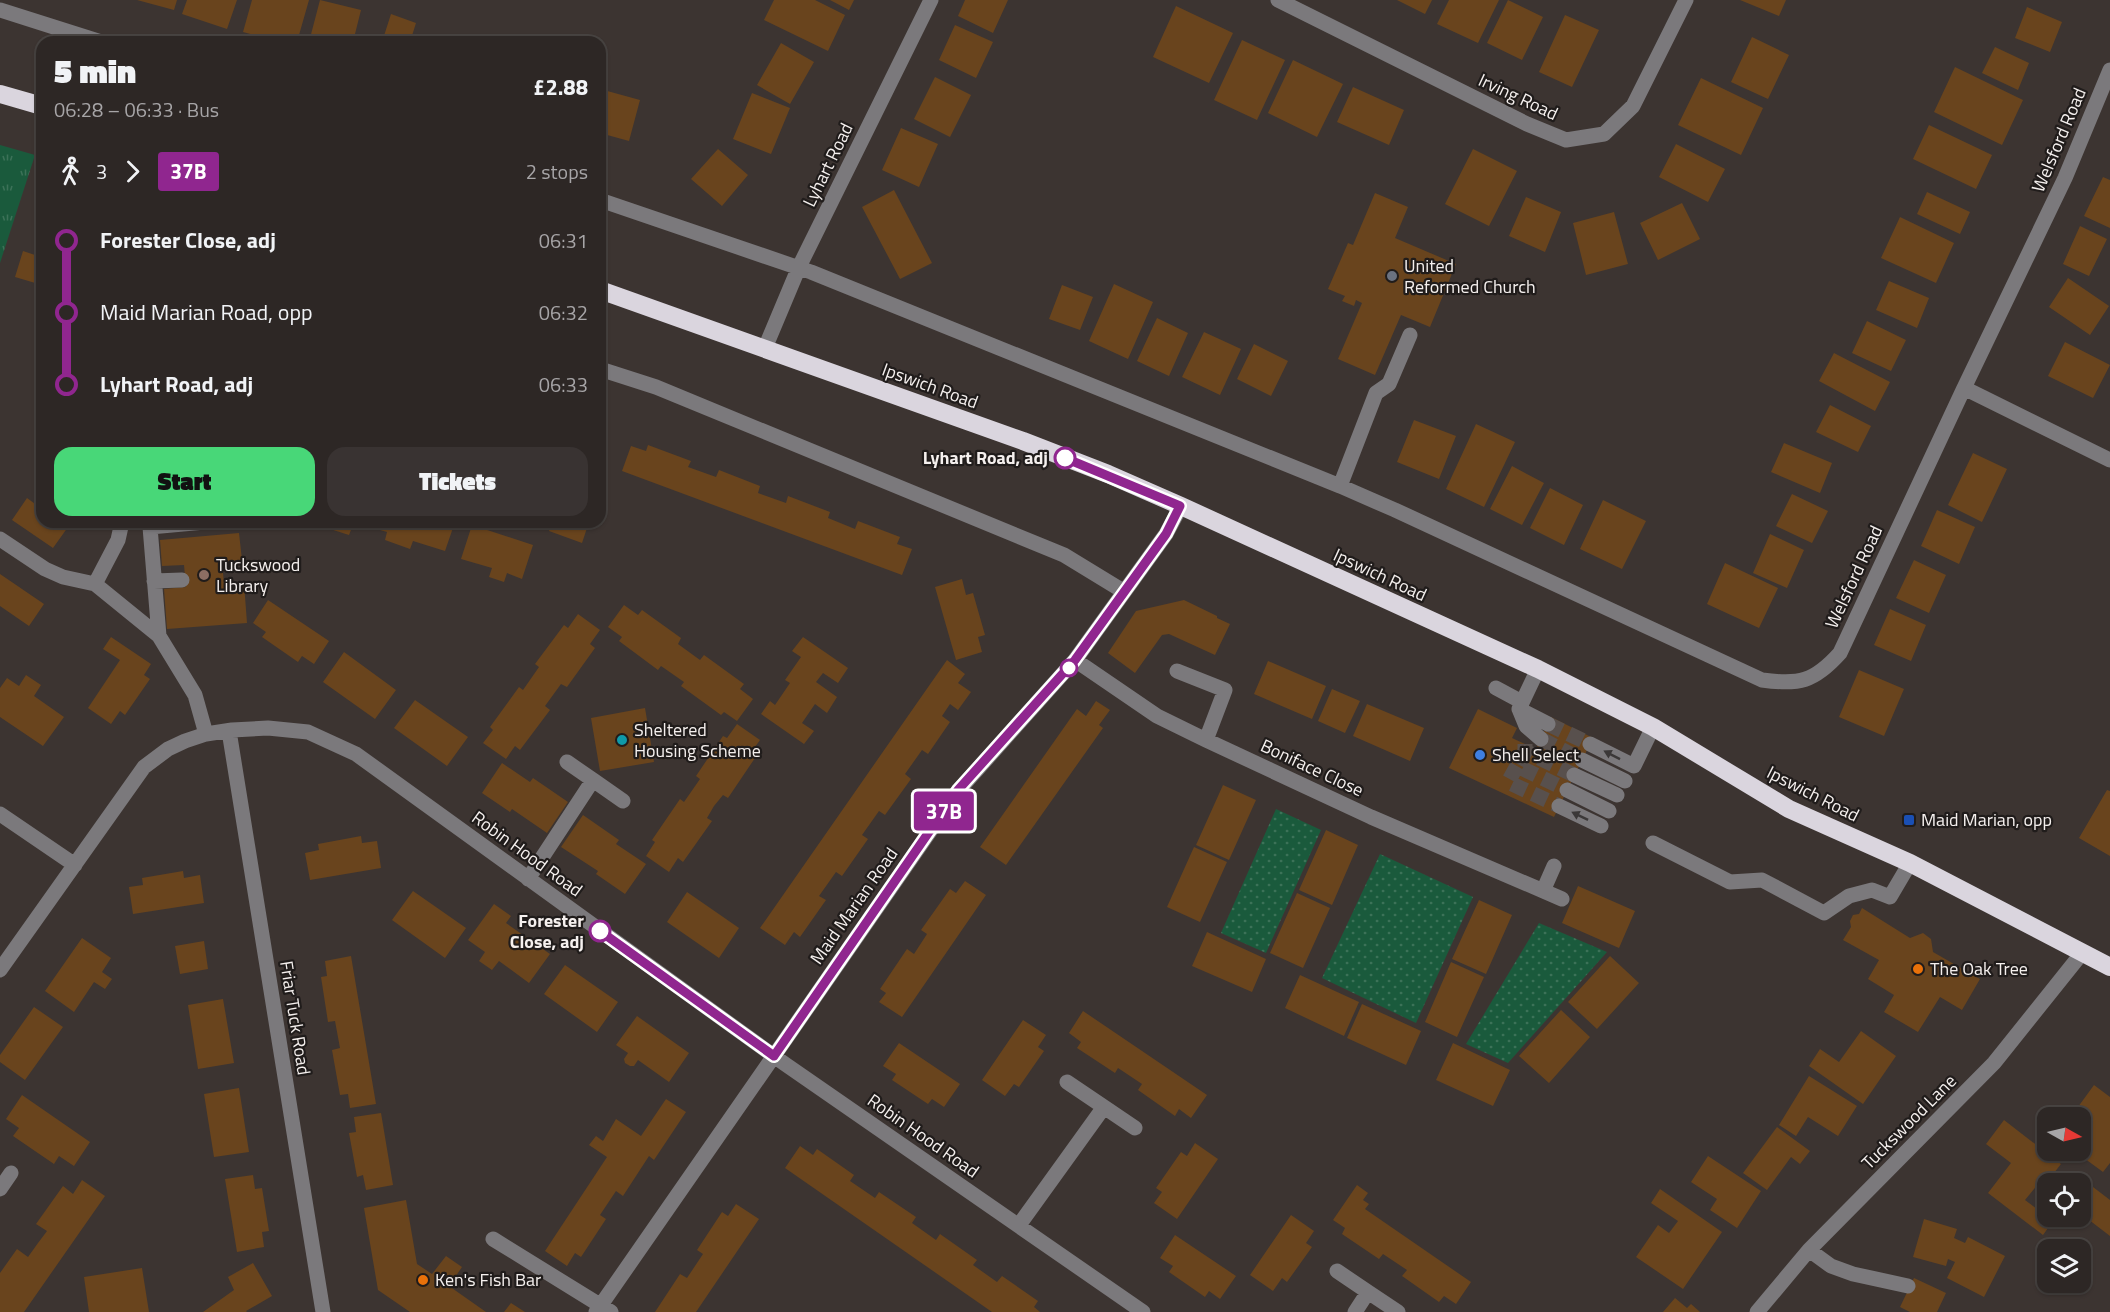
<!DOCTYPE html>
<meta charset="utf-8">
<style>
body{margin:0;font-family:"Titillium Web",sans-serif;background:#393332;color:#f1f3f6;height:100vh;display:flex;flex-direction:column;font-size:22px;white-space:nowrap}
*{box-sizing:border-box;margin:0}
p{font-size:20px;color:#a7a5a7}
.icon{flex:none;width:33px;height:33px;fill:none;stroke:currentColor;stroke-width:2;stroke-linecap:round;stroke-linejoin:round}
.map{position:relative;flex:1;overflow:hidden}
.drawer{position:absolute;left:36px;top:36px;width:570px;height:492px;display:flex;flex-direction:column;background:#2d2725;border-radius:18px;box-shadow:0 2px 4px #0004,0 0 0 2px #484442}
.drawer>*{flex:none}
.badge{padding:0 12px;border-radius:4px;font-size:21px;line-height:39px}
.needle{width:39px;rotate:98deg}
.buttons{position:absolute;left:2037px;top:1107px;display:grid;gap:12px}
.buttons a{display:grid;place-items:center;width:54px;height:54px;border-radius:12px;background:#2d2725;box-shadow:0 2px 4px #0004,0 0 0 2px #484442;font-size:30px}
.map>.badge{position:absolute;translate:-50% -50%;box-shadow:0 0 0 3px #fff}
.legs{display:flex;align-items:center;gap:9px;height:66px;padding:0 18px;font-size:20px}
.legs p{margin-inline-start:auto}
.overview{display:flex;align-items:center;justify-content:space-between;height:102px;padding:0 18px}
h1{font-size:33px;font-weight:800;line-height:45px}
.button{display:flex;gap:12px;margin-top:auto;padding:12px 18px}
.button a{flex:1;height:69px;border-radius:18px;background:#48d778;color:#111;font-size:24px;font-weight:800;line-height:69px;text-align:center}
.button a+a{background:#393332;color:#f1f3f6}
ul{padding:0 18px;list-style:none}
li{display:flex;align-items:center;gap:21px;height:72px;font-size:22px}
li i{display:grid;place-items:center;width:9px;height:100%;margin:0 8px;background:currentColor}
li i::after{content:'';width:15px;height:15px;margin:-8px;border:4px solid;border-radius:50%;background:#2d2725}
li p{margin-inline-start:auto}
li:first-child i{background:linear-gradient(#0000 50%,currentColor 0)}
li:last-child i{background:linear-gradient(currentColor 50%,#0000 0)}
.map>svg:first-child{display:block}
.grass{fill:url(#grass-dots)}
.park{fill:url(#park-tufts)}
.building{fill:#69441d}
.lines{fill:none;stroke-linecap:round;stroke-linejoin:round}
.minor-tunnel{stroke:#58504d;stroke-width:15;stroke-dasharray:15 8;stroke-linecap:butt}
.minor{stroke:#7b797c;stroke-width:15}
.highway{stroke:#dad5de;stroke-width:18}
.oneway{fill:#3b3838}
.line-1-casing{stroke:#fff;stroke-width:14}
.line-1{stroke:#90268f;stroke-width:9}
.worship-dot{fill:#6b7280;stroke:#201c1b;stroke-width:2}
.stop-1-dot{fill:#fff;stroke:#90268f;stroke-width:3}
.education-dot{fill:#8d6e63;stroke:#201c1b;stroke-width:2}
.culture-dot{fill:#0f9aa8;stroke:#201c1b;stroke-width:2}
.shop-dot{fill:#3f7fe0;stroke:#201c1b;stroke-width:2}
.transit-dot{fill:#1a4fb4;stroke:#201c1b;stroke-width:2}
.food-dot{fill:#e8710a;stroke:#201c1b;stroke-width:2}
.labels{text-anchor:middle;stroke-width:4.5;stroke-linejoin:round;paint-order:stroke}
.street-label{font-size:18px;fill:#f5f0ee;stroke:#201c1b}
.poi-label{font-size:18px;fill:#f5f0ee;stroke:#201c1b;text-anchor:start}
.stop-label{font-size:18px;font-weight:bold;fill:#f5f0ee;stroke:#201c1b;text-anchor:end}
</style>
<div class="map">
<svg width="2110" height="1312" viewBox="0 0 2110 1312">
<defs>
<pattern id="grass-dots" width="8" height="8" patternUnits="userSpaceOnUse" patternTransform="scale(1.5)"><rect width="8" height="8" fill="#1a5a3c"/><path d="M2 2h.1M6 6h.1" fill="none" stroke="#3c7258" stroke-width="1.8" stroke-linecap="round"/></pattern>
<pattern id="park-tufts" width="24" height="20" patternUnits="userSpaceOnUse" patternTransform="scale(1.5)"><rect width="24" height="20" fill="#1a5a3c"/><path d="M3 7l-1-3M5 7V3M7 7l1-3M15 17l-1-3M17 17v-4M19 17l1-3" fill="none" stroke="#3c7258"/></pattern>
</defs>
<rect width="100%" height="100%" fill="#3c3431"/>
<path class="grass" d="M1276,809L1321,830L1266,953L1221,933Z
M1380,854L1473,897L1416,1023L1322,978Z
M1539,923L1607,952L1508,1063L1466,1044Z"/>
<path class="park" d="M0,145L35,155L0,263Z"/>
<path class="building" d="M137,0H177L174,10Z
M187,0H237L227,29L182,14Z
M252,0H309L297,42H279L243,32Z
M320,0L361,10L353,42H309Z
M774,0H815L845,15L828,51L764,20Z
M830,0H854L849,10Z
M965,0H1008L993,33L958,16Z
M1397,0H1432L1425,14Z
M1449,0H1499L1478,43L1437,24Z
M1508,0L1543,17L1522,60L1487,43Z
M1740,0H1786L1779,16Z
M1176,6L1233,33L1209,83L1153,57Z
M2027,7L2062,22L2050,52L2015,38Z
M391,14L416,23L410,42H382Z
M1565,15L1599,30L1572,87L1539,72Z
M955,25L993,42L976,78L939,60Z
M1752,37L1789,55L1768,99L1731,82Z
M1242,40L1285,60L1257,120L1214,100Z
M781,43L814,62L790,104L757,85Z
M1995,47L2029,63L2018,90L1982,73Z
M1293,60L1343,84L1317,137L1268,113Z
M1955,67L2023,100L2002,145L1934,112Z
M935,77L971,95L950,137L914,119Z
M1701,78L1763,108L1741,155L1678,125Z
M1353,87L1404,110L1389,145L1337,122Z
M600,89L640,100L629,141L600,133Z
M752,93L790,108L771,154L733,139Z
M1929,125L1992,155L1976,189L1913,159Z
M901,128L938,144L919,187L882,170Z
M1676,144L1725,169L1708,202L1659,177Z
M718,149L748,175L722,206L691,179Z
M1473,149L1517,171L1489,226L1445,204Z
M2103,177L2110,180V228L2084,216Z
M894,190L932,263L900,279L862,207Z
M1927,192L1970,212L1960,234L1917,214Z
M1375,193L1408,207L1395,238L1456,264L1430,327L1401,315L1375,375L1338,359L1362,303L1356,300L1354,306L1342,301L1345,296L1328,289L1348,243L1353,245Z
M1526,197L1561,212L1545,252L1509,236Z
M1682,203L1700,239L1658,260L1640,223Z
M1614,212L1628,264L1586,275L1573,223Z
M1900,217L1954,243L1936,283L1881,258Z
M2080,226L2107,239L2089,276L2063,264Z
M40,249L42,250V285L15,277L23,251L38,256Z
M2068,278L2109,306L2090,335L2049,307Z
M1889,281L1929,298L1917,328L1876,310Z
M1114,284L1153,302L1128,359L1089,341Z
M1062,285L1093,297L1080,330L1049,319Z
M1157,318L1188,333L1169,376L1137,361Z
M1867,321L1906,340L1891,371L1852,353Z
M1204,332L1241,349L1220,395L1182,377Z
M2065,342L2110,365L2093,398L2048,376Z
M1254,344L1288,361L1271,396L1237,379Z
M1834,353L1890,382L1875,411L1819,381Z
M1830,405L1871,426L1858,452L1816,432Z
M1414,420L1456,436L1439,479L1397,462Z
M1476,424L1515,442L1484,507L1446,489Z
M1784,443L1832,463L1820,493L1771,472Z
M648,445L691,461L688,467L716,477L719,470L760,486L758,493L786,503L788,496L830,512L828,518L855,529L858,521L900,537L897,544L912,549L902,575L622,471L631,446L646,451Z
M1973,453L2007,469L1982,522L1948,505Z
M1512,466L1544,483L1522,525L1490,509Z
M1550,488L1583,505L1564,545L1530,528Z
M1792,494L1828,511L1812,543L1776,526Z
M27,498L42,509V522H61L68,527L53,548L12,520Z
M1603,500L1646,521L1622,569L1580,549Z
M1937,510L1975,527L1959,564L1921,546Z
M329,522H354L349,535L327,528Z
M383,522H455L445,551L413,541L410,549L385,540L387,532L380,530Z
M552,522H589L582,543L549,531Z
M472,525L533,545L522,579L507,573L504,582L489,577L492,568L461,559Z
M239,533L242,560L222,562L224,584L244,583L247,623L167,629L164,589L186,587L184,565L162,566L160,540Z
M1770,534L1804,550L1787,588L1753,573Z
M1914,560L1946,575L1929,613L1896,598Z
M1725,563L1778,588L1759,628L1707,604Z
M0,574L44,604L29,626L0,606Z
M962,579L966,595L973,593L985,635L978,637L982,652L956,660L935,587Z
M268,600L329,641L314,664L302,656L298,662L262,637L266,632L253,623Z
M1184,600L1217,616V618L1230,624L1215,655L1169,634L1162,635L1135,673L1108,653L1136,611Z
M624,605L638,615L642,610L681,638L678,644L700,660L704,655L744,684L740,689L753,699L737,721L724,712L721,715L681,686L684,682L661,666L658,670L619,641L622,637L608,627Z
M1890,609L1926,625L1911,661L1874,645Z
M578,614L600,630L590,644L595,648L567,687L561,684L545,706L550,710L520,750L515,746L506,759L483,743L493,730L490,727L519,687L523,690L539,667L535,664L564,625L568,628Z
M111,637L151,664L144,675L150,679L125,715L120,711L111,724L88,708L120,660L103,649Z
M803,637L848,668L838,683L823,673L816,682L837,697L827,713L815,704L802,723L814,731L804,744L761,714L770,701L775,705L790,683L785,680L801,657L792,651Z
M344,652L396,690L375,719L323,682Z
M947,660L965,674L958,683L971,692L958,710L950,704L942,716L950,722L928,754L922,750L905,774L911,779L885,815L879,811L862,835L868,839L842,876L836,872L819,896L826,900L800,937L794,932L785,945L760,928Z
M1268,661L1326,686L1312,719L1254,694Z
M1859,670L1904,689L1884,736L1839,717Z
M26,675L41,685L34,696L64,717L43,746L0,717V688L7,678L19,686Z
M1332,689L1360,701L1345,733L1318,721Z
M415,700L468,737L447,766L394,728Z
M1096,701L1110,710L1099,725L1103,728L1006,865L980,847L1077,709L1086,716Z
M1367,704L1424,728L1410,761L1353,736Z
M645,708L654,762L600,771L591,718Z
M1478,709L1517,728L1512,738L1536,749L1551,717L1593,738L1554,817L1449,768Z
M737,724L760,740L750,754L755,758L728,798L723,795L714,806L707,818L712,821L683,862L678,858L669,872L646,856L655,842L652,840L680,799L684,802L700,779L696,776L723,736L727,738Z
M502,763L530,782L533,778L568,802L547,833L512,809L510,812L482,793Z
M1223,785L1256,800L1229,860L1196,845Z
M2107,790L2110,791V856L2079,838Z
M583,815L619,840L616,844L646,864L625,894L596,874L598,871L561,847Z
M1326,830L1358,845L1332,905L1299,890Z
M361,836L362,843L377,841L381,868L310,880L305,853L319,850L318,844Z
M1194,847L1227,862L1200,922L1167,907Z
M183,871L184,878L200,875L204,903L133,914L129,887L143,885L142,878Z
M965,881L986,895L902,1017L879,1002L886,993L880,989L907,949L914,954L927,934L921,930L950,889L956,893Z
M1578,886L1635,911L1619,948L1562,923Z
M413,891L466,928L445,958L392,920Z
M687,892L739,928L719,958L667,922Z
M1297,893L1330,908L1303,968L1270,953Z
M1479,900L1512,915L1486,974L1452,959Z
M494,904L511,916L506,923L550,954L529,983L499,961L492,970L479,961L485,952L468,940Z
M1862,908L1910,938L1923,933L1931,939L1933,952L1980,979L1962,1010L1940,997L1918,1032L1884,1012L1894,995L1868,979L1879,960L1843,940L1851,927L1850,921L1853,915L1859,914Z
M1207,932L1266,959L1252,992L1192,966Z
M82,938L111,958L102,972L112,979L105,989L94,982L74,1012L45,991Z
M204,941L208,969L180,974L175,946Z
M351,956L376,1104L350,1108L348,1094L340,1095L332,1050L340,1048L335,1021L328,1022L321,977L327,976L325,961Z
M1610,956L1639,983L1597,1029L1568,1002Z
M1451,962L1484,977L1457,1037L1425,1022Z
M565,965L618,1002L597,1032L544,994Z
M1300,975L1359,1002L1344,1036L1285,1008Z
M223,999L234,1063L198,1069L188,1005Z
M1362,1004L1421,1031L1406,1065L1347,1038Z
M34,1007L63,1027L25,1080L0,1062V1055Z
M1561,1010L1590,1037L1549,1083L1519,1056Z
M1083,1011L1207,1095L1191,1118L1179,1109L1175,1116L1138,1090L1142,1084L1118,1068L1115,1073L1077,1048L1081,1042L1069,1033Z
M637,1016L689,1053L669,1082L638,1060L634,1066H630L625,1063L624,1059L628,1053L616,1045Z
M1023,1020L1046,1035L1038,1047L1044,1051L1019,1087L1014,1084L1005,1096L982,1080Z
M1861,1031L1896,1056L1863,1104L1809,1066L1820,1049L1839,1062Z
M899,1043L960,1084L944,1107L932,1099L928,1104L892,1080L896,1074L883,1066Z
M1453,1043L1510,1070L1493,1106L1436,1080Z
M1809,1076L1857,1106L1838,1136L1808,1117L1796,1136L1779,1125Z
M2094,1085L2110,1097V1163L2103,1172L2073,1150H2080V1118H2070Z
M239,1088L249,1152L214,1157L204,1094Z
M22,1095L90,1142L74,1166L59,1156L54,1164L13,1136L19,1128L6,1119Z
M666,1099L686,1112L654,1160L649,1156L623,1196L616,1191L600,1215L606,1219L581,1257L575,1253L567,1266L545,1251L607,1157L589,1145L596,1136L603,1141L616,1119L641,1136Z
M381,1113L393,1185L366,1190L363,1175L357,1177L349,1133L356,1132L354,1117Z
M2004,1120L2061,1164L2043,1187L2038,1184L2025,1200L2053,1221L2043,1235L1988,1193L2011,1163L1986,1144Z
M1777,1127L1810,1151L1800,1164L1791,1157L1767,1190L1743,1173Z
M1195,1143L1218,1159L1177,1219L1154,1203L1162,1192L1156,1188L1181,1152L1187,1156Z
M800,1146L813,1155L817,1149L854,1175L850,1181L875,1198L879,1192L916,1217L912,1223L936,1240L940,1234L977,1260L973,1265L997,1282L1002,1276L1038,1301L1034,1307L1040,1312H992L785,1168Z
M1708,1156L1761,1191L1737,1228L1710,1210L1717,1199L1691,1182Z
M2076,1174L2110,1200V1236L2080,1213V1184H2068Z
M253,1175L255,1189L262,1188L269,1231L262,1232L264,1247L237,1252L225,1179Z
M82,1180L105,1196L24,1312H0V1273L17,1249L28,1257L38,1243L47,1231L36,1224L63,1186L73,1194Z
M1357,1185L1368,1193L1363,1200L1369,1204L1365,1209L1471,1282L1456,1304L1444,1296L1439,1302L1402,1276L1407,1270L1383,1254L1379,1259L1342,1234L1345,1228L1333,1220Z
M1660,1189L1722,1232L1683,1289L1636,1257L1658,1225L1669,1233L1678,1221L1651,1203Z
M406,1200L417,1264L432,1274L446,1256L462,1267L449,1286L486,1312H410L378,1290L364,1208Z
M736,1204L759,1219L696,1312H655L680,1274L687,1278L703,1254L697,1250L722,1212L728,1216Z
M1291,1215L1314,1231L1306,1243L1312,1247L1287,1282L1282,1278L1273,1291L1250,1275Z
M1924,1219L1957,1229L1954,1238L1965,1243L1968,1237L2005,1256L1984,1297L1947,1278L1955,1262L1948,1259L1946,1266L1913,1257Z
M1175,1235L1236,1276L1220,1299L1209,1291L1205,1297L1169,1272L1173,1266L1160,1258Z
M253,1263L272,1296L246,1311L247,1312H203L234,1290L228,1277Z
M142,1268L149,1312H89L84,1277Z
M1914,1278L1946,1293L1937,1312H1910L1900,1307Z
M1675,1298L1687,1308L1691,1304L1700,1312H1663Z
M511,1303L525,1312H504Z"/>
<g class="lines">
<path class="minor-tunnel" d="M1548,724L1590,744
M1541,739L1582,760
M1525,744V751L1574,775
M1525,751L1517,766L1567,790
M1517,766L1508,782L1559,806"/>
<path class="minor" d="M1278,0L1527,124L1566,140L1604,134L1633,106L1686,0
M0,10L101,42
M2110,70L2065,178L1964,388L2110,460
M600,200L811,272L1340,486L1395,510L1762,680C1799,685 1814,682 1840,653L1964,388
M765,348L799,267L931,0
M600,369L656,387L1042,546L1064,555L1123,591
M1340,486L1376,393L1389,384L1410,335
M0,539L45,569L63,577L95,584L159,636L195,695L206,734
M154,581L182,580
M95,584L118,540L122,522
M159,636L150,527L205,522
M1075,660L1157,716L1206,740L1371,817L1562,899
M1538,669L1519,709L1548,724
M1177,671L1225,690L1206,740
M1496,688L1522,702
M1519,709L1526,726L1541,739
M229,731L323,1312
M1590,744L1634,766L1653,727
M1582,760L1625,781
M567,762L593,780
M1574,775L1617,795
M1567,790L1609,811
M1559,806L1601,826
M0,814L75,865
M1653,843L1730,882L1762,880L1824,913L1849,896L1872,890L1890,897L1910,863
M528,879L593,780L623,801
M1543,891L1554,866
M0,970L144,767L168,749L185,741L206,734L232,730L268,728L308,732L356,754L785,1064L1143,1312
M1067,1082L1104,1107
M0,1189L11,1173
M1019,1225L1104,1107L1135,1128
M493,1239L611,1312
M1809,1250L1831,1266L1853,1274L1908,1286
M1337,1271L1368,1292
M596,1312L958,791L1075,660L1166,534L1181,506
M1355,1312L1368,1292L1398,1312
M1757,1312L1809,1250L1994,1063L2082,953"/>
<path class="highway" d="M0,94L42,106
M600,290L1023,441L1108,474L1181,506L1538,669L1653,727L1789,809L1910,863L2110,967"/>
</g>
<defs><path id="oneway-solid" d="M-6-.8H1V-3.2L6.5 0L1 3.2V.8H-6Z" transform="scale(1.5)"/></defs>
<g class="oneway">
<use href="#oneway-solid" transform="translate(1612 755) rotate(-153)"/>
<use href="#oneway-solid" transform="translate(1580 816) rotate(-154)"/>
</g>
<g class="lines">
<g class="line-1-casing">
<path id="line-1" d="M600,931L774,1056L958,790L1075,660L1166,534L1180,506L1065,458"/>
</g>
<use href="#line-1" class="line-1"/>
</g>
<circle class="worship-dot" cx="1392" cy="276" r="6"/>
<g class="stop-1-dot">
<circle cx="1065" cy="458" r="10"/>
<circle cx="1069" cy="668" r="8"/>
<circle cx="600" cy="931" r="10"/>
</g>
<circle class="education-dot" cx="204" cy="575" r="6"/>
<circle class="culture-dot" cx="622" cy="740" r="6"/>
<circle class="shop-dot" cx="1480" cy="755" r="6"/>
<rect class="transit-dot" x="1903" y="814" width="12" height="12" rx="3"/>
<g class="food-dot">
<circle cx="1918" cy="969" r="6"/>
<circle cx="423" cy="1280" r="6"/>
</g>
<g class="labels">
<g class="street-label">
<text transform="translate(1518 97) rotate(25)" y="6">Irving Road</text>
<text transform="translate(2059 140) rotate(-67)" y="6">Welsford Road</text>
<text transform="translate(828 165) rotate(-64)" y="6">Lyhart Road</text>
<text transform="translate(930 386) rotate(20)" y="6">Ipswich Road</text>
<text transform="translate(1380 575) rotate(25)" y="6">Ipswich Road</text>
<text transform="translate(1854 577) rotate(-65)" y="6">Welsford Road</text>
<text transform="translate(1312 768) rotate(25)" y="6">Boniface Close</text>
<text transform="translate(1813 794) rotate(27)" y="6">Ipswich Road</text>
<text transform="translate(527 854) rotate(36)" y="6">Robin Hood Road</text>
<text transform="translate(854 906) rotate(-55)" y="6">Maid Marian Road</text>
<text transform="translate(295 1018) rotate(81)" y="6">Friar Tuck Road</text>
<text transform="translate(1909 1122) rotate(-45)" y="6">Tuckswood Lane</text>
<text transform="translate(923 1136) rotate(35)" y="6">Robin Hood Road</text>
</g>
<g class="poi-label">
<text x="1404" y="272">United<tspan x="1404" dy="21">Reformed Church</tspan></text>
<text x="216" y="571">Tuckswood<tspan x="216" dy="21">Library</tspan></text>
<text x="634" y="736">Sheltered<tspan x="634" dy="21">Housing Scheme</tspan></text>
<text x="1492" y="761">Shell Select</text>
<text x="1921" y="826">Maid Marian, opp</text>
<text x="1930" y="975">The Oak Tree</text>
<text x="435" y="1286">Ken's Fish Bar</text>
</g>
<g class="stop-label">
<text x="1048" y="464">Lyhart Road, adj</text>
<text x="584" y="927">Forester<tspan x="584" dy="21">Close, adj</tspan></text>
</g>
</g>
</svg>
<div class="buttons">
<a><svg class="needle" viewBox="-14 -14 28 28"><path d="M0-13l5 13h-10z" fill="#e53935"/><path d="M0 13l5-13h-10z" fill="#a7a5a7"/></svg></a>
<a><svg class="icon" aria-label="locate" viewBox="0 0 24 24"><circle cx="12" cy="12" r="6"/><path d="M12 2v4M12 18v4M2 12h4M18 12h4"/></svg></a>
<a><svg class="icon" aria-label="layers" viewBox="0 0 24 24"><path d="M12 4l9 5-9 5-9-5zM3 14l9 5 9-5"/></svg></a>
</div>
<b class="badge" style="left:944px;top:811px;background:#90268f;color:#fff">37B</b>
<section class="drawer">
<div class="overview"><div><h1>5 min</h1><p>06:28 – 06:33 · Bus</p></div><b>£2.88</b></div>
<div class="legs"><svg class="icon" aria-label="walk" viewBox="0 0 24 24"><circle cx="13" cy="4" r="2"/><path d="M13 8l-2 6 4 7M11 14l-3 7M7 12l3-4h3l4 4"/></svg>3<svg class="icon" aria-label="forward" viewBox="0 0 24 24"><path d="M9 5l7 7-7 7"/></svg><b class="badge" style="background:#90268f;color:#fff">37B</b><p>2 stops</p></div>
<ul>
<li><i style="color:#90268f"></i><b>Forester Close, adj</b><p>06:31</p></li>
<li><i style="color:#90268f"></i><span>Maid Marian Road, opp</span><p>06:32</p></li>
<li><i style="color:#90268f"></i><b>Lyhart Road, adj</b><p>06:33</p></li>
</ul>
<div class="button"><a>Start</a><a>Tickets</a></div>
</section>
</div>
